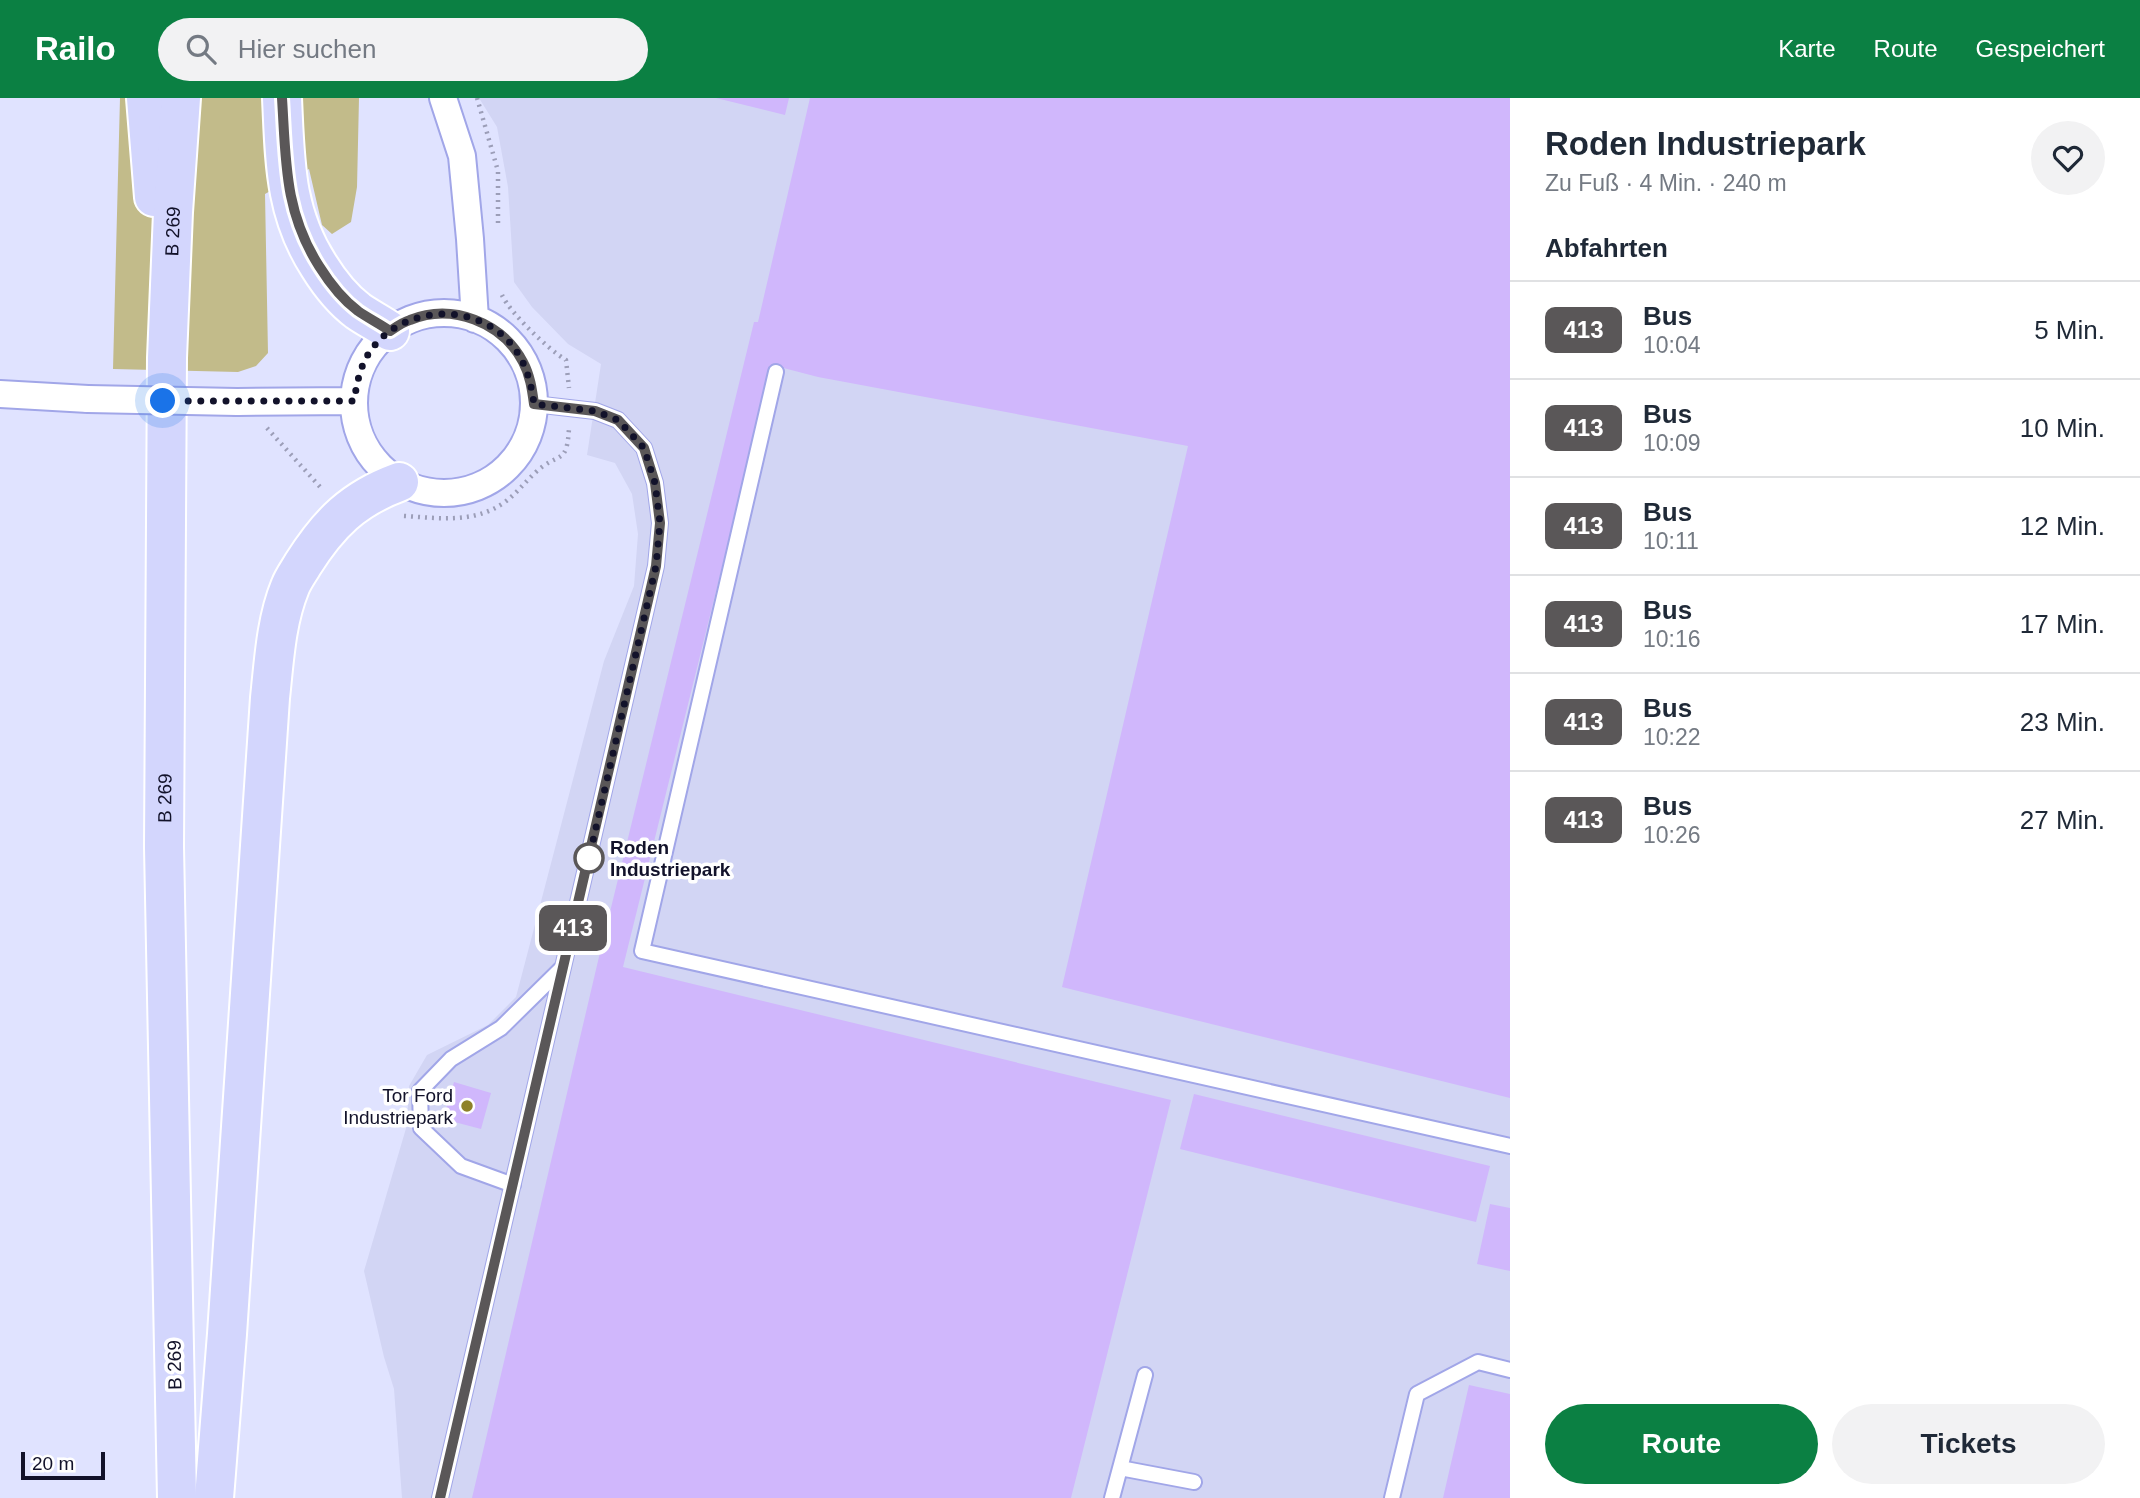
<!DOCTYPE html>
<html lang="de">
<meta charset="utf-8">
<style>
body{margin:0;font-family:Arial,sans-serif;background:#f2f2f3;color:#1f2937;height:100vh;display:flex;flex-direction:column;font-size:26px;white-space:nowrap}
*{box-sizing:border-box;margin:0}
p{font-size:23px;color:#747a83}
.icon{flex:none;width:38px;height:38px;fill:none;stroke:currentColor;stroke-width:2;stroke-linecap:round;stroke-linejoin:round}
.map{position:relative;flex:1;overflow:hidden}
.drawer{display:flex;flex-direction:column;background:#fff;width:630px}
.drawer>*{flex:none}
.badge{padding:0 14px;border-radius:10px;font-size:24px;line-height:46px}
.scale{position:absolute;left:21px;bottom:18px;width:84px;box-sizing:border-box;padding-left:7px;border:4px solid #12122a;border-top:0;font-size:19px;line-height:24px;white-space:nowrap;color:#12122a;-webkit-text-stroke:5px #fff;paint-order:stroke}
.you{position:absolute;width:35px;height:35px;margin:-18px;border:5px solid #fff;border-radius:50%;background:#1a73e8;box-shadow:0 0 0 10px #1a73e833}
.map>.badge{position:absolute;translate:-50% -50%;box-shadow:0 0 0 4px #fff}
h2{padding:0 35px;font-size:26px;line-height:63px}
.round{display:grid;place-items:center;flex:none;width:74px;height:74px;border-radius:37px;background:#f2f2f3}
.headline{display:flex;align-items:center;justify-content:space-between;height:119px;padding:0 35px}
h1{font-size:33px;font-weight:800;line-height:52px}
.cta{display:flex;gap:14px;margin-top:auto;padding:14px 35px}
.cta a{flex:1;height:80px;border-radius:42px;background:#0b8043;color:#fff;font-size:28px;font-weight:800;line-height:80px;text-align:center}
.cta a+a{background:#f2f2f3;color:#1f2937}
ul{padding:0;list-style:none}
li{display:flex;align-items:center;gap:21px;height:98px;padding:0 35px;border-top:2px solid #e0e1e3}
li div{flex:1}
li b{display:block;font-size:26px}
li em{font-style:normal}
li .badge{min-width:77px;font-weight:700;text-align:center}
header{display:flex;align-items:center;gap:42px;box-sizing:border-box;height:98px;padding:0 35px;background:#0b8043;color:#fff}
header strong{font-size:33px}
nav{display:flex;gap:38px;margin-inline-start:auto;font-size:24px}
.search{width:490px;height:63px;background:#f2f2f3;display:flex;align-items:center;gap:18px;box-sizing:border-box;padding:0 24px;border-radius:38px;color:#747a83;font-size:26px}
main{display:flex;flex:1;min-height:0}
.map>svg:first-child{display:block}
.built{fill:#d2d5f4}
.green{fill:#c2bb8a}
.building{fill:#d0b7fc}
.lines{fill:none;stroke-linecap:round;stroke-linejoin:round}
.service-casing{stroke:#a1a6e8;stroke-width:18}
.minor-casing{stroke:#a1a6e8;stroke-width:30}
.primary-casing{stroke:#fff;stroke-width:42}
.path{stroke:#9c9eb8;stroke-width:4.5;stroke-dasharray:2 5;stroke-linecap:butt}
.service{stroke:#fff;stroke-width:14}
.minor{stroke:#fff;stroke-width:26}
.primary{stroke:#d3d6fd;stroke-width:38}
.minor-bridge-casing{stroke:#a1a6e8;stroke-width:30;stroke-linecap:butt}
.minor-bridge{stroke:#fff;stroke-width:26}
.line-casing{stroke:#fff;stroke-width:16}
.line{stroke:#5a5758;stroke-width:10}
.walk{stroke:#12122a;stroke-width:7;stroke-dasharray:0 12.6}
.stop-dot{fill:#fff;stroke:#5a5758;stroke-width:3.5}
.poi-dot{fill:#8e8128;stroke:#fff;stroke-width:2.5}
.labels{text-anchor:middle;stroke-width:7;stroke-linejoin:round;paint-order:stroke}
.street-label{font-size:19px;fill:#12122a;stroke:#fff}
.stop-label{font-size:19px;font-weight:bold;fill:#12122a;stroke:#fff;text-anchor:start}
.poi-label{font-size:19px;fill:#12122a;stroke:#fff;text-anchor:end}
</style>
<header>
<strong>Railo</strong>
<div class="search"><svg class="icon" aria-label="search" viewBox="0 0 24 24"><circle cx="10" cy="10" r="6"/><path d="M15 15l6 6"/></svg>Hier suchen</div>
<nav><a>Karte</a><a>Route</a><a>Gespeichert</a></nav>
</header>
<main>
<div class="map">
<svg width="1510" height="1400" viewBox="0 0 1510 1400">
<rect width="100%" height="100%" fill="#e0e3ff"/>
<path class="built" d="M479,0H1510V1400H402L394,1291L384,1259L364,1173L407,1027L409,988L427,957L488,927L516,899L604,563L634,488L638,436L632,396L615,365L587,357L601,266L568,246L532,209L514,184L508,89L497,29Z"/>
<path class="green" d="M120,0H359L357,89L351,124L332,136L322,127L309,71L265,96L268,255L256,268L238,274L113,271Z"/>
<path class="building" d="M716,0H789L785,17Z
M810,0H1510V1000L1062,889L1188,348L818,279L772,267L623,869L1171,1002L1071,1400H472L598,863L754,224H758Z
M454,984L491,995L481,1031L443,1021Z
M1194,996L1490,1068L1476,1124L1180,1051Z
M1490,1106L1510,1110V1173L1477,1166Z
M1469,1287L1510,1296V1400H1443Z"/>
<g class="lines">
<g class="service-casing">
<path id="service" d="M776,274L642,853L1510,1048
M513,1087L461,1068L421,1030L420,993L451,961L501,930L563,869
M1120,1370L1194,1384
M440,1400L656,468L660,425L655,385L644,350L618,322L595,313L534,306
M1112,1400L1145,1277
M1392,1400L1417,1296L1478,1264L1510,1272"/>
</g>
<g class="minor-casing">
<path id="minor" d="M443,0L462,58L470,141L475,221
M354 305a90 90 0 1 1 180 0a90 90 0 1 1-180 0Z
M0,296L88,301
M237,304L354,303"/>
</g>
<g class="primary-casing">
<g id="primary">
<path d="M146,0L154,99"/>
<path d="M282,0C285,62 284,114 319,168C329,184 342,201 358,213C368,220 380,226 390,233"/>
<path id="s1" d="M177,1400L164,749L167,260L173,114L181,0"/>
<path d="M214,1400L227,1236L270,600C274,563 276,523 290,489C293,481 299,473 303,466C329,425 353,401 399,384"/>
</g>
</g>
<path class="path" d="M477,0L498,73V126
M502,197C510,215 548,251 566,262L569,290
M267,330L322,391
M404,418C439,420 474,426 505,404C517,395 525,384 536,374C559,353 567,368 569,330"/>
<use href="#service" class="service"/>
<use href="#minor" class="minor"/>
<use href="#primary" class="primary"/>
<g class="minor-bridge-casing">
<path id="minor-bridge" d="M88,301L237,304"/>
</g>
<use href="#minor-bridge" class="minor-bridge"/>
</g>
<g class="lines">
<g class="line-casing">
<path id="line" d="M282,0C286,62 284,113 319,168C329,184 342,201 358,213C368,220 380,226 390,233C396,229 403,224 410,222C452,205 502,224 523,264C530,277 532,291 534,306L595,313L618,322L644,350L655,385L660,425L656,468L440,1400"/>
</g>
<use href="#line" class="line"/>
<path class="walk" d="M163,303H354C357,285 360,267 371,252C403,207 476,203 512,247C526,265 531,284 534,306L595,313L618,322L644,350L655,385L660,425L656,468L589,760"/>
</g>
<circle class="stop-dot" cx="589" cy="760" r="14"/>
<circle class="poi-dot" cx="467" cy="1008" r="7"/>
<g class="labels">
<g class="street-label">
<text dy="7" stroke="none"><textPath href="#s1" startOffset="1267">B 269</textPath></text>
<text dy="7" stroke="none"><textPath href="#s1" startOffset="700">B 269</textPath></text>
<text transform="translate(174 1267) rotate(-91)" y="7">B 269</text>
</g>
<g class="stop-label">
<text x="610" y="756">Roden<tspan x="610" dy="22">Industriepark</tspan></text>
</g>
<g class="poi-label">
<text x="453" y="1004">Tor Ford<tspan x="453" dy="22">Industriepark</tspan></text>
</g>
</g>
</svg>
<div class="scale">20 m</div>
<div class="you" style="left:163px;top:303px"></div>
<b class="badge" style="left:573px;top:830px;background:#5a5758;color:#fff">413</b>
</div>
<section class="drawer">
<div class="headline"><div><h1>Roden Industriepark</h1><p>Zu Fuß · 4 Min. · 240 m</p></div><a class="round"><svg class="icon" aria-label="heart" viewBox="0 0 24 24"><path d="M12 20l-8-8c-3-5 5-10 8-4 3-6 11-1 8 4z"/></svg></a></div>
<h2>Abfahrten</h2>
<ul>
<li><span class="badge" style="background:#5a5758;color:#fff">413</span><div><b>Bus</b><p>10:04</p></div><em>5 Min.</em></li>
<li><span class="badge" style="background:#5a5758;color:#fff">413</span><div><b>Bus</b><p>10:09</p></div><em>10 Min.</em></li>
<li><span class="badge" style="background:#5a5758;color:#fff">413</span><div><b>Bus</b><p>10:11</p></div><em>12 Min.</em></li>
<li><span class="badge" style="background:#5a5758;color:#fff">413</span><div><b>Bus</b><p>10:16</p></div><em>17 Min.</em></li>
<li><span class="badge" style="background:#5a5758;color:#fff">413</span><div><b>Bus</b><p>10:22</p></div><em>23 Min.</em></li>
<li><span class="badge" style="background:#5a5758;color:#fff">413</span><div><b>Bus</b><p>10:26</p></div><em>27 Min.</em></li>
</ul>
<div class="cta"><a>Route</a><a>Tickets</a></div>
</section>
</main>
